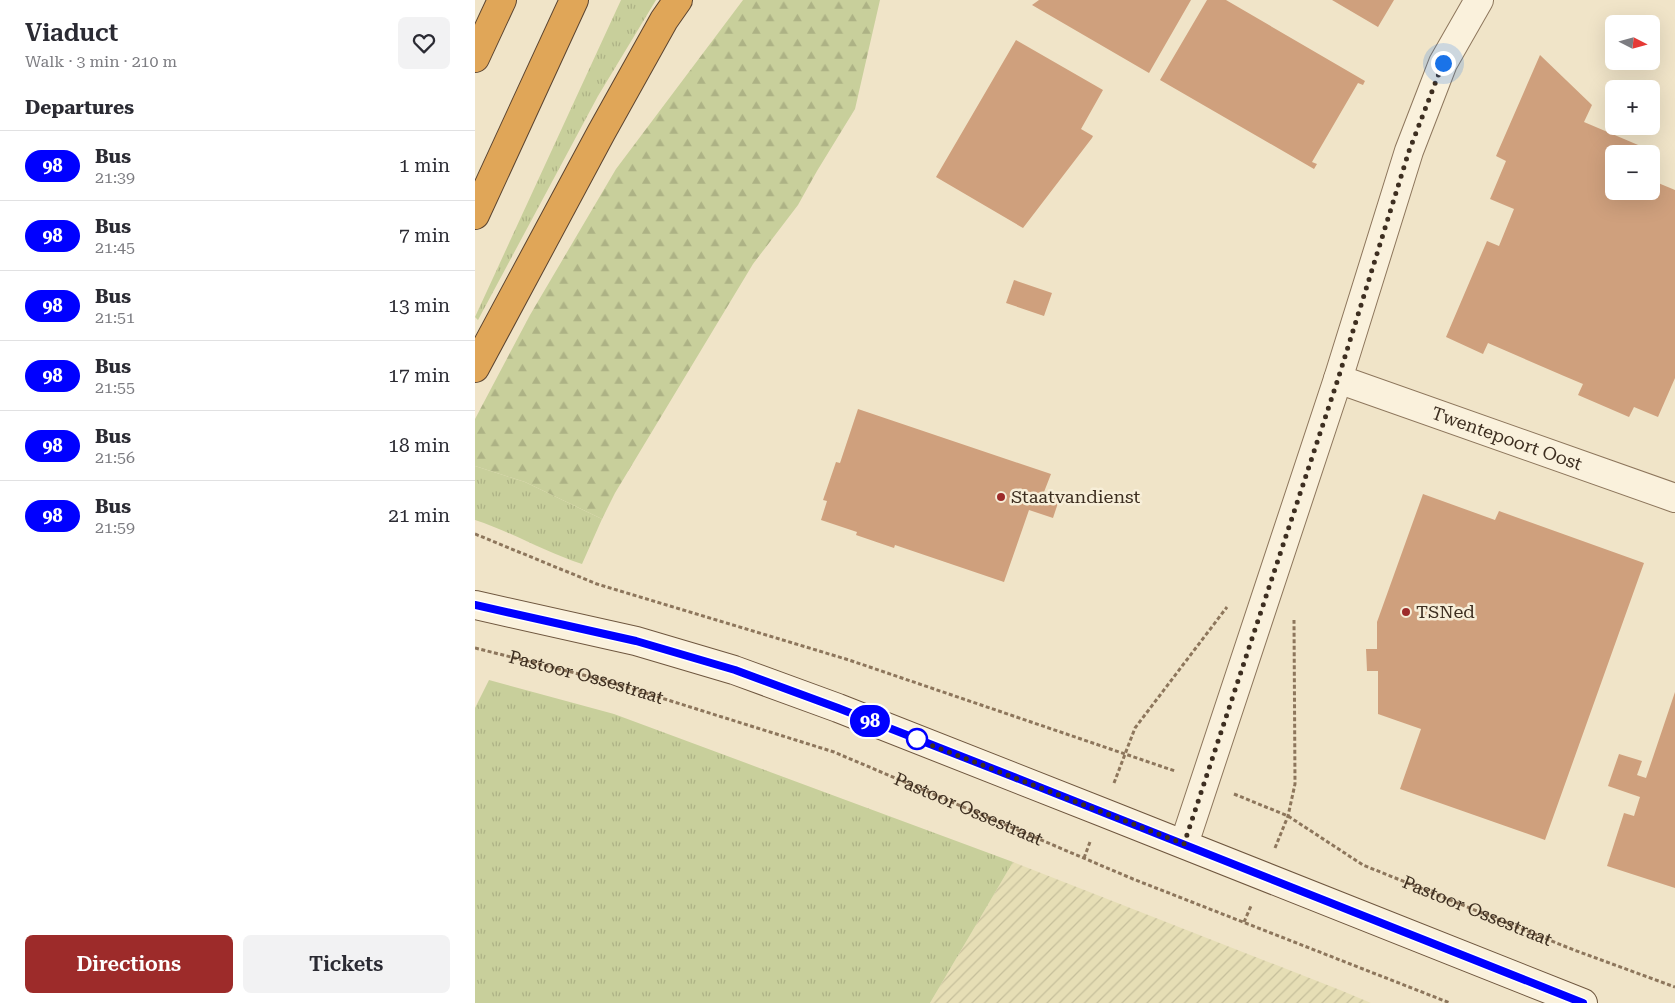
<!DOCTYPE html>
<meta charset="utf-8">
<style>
body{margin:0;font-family:"Roboto Serif",serif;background:#f2f2f3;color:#2b2b33;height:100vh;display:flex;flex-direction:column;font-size:19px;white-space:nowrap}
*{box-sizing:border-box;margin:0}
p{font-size:16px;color:#7c7c81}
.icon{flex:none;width:28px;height:28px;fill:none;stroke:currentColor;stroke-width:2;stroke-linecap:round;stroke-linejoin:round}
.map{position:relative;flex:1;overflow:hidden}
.panel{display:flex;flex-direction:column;background:#fff;width:475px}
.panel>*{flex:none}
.badge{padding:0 10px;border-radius:16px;font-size:18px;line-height:32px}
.needle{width:32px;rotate:96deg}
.tools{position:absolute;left:1130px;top:15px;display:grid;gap:10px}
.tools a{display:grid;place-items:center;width:55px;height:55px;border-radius:8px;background:#fff;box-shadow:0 5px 20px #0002;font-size:25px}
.you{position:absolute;width:25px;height:25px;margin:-12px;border:4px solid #fff;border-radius:50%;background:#1a73e8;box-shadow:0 0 0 8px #1a73e833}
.map>.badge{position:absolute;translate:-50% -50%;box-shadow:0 0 0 2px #fff}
h2{padding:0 25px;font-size:19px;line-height:45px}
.round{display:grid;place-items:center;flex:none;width:52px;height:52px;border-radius:8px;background:#f2f2f3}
.head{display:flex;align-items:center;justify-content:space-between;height:85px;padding:0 25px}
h1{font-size:24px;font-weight:600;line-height:38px}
.action{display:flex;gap:10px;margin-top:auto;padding:10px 25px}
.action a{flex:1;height:58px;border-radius:8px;background:#9d2b2a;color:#fff;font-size:20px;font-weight:600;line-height:58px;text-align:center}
.action a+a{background:#f2f2f3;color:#2b2b33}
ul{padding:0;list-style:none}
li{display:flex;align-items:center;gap:15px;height:70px;padding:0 25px;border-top:1px solid #e1e1e2}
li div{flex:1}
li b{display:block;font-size:19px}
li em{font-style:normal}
li .badge{min-width:55px;font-weight:700;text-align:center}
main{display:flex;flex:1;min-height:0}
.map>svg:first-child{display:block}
.farmland{fill:url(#farmland-furrows)}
.grass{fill:url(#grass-tufts)}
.forest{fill:url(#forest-firs)}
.building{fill:#cfa07d}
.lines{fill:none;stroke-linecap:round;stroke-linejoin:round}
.minor-casing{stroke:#8d765c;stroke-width:30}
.secondary-casing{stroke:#6f573f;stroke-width:30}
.motorway-casing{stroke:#5b4430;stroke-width:30}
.path{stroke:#8d765c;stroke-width:3;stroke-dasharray:4 2.5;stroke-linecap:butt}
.minor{stroke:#faf1dc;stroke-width:28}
.secondary{stroke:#faf1dc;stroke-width:28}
.motorway{stroke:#e0a658;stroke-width:28}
.line-casing{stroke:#fff;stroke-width:11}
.line{stroke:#00f;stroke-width:8}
.walk{stroke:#3d2e20;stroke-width:5;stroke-dasharray:0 9}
.poi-dot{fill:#9d2b2a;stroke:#f7eed8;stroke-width:2}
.stop-dot{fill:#fff;stroke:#00f;stroke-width:2.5}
.labels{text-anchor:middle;stroke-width:5;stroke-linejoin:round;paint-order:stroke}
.street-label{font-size:18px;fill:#3d2e20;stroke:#f7eed8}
.poi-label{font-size:18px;fill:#3d2e20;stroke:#f7eed8;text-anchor:start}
</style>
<main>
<section class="panel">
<div class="head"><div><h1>Viaduct</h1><p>Walk · 3 min · 210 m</p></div><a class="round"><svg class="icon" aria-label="heart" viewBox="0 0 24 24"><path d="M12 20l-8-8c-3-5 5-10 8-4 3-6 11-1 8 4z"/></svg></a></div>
<h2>Departures</h2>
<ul>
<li><span class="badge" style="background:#00f;color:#fff">98</span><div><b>Bus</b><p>21:39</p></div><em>1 min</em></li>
<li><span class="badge" style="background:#00f;color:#fff">98</span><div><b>Bus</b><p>21:45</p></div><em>7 min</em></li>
<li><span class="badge" style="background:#00f;color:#fff">98</span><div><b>Bus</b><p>21:51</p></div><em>13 min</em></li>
<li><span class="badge" style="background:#00f;color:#fff">98</span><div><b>Bus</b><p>21:55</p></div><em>17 min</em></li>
<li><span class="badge" style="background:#00f;color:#fff">98</span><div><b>Bus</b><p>21:56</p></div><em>18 min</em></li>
<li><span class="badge" style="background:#00f;color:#fff">98</span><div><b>Bus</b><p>21:59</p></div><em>21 min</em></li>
</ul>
<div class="action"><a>Directions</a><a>Tickets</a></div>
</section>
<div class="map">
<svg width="1200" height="1003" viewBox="0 0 1200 1003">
<defs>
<pattern id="farmland-furrows" width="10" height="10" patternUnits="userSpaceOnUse" patternTransform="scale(1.25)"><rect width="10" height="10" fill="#e6deb5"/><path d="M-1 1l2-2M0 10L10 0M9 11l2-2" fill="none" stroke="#c6bf9b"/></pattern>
<pattern id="grass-tufts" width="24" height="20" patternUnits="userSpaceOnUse" patternTransform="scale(1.25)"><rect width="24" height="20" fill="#c8cf9b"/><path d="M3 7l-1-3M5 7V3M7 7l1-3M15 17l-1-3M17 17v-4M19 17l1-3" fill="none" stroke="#adb285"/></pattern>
<pattern id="forest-firs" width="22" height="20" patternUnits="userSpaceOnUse" patternTransform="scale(1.25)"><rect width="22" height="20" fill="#c8cf9b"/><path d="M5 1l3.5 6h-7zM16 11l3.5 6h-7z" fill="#adb285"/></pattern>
</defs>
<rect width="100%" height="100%" fill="#f0e4c8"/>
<path class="farmland" d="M538,862L865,990L896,1003H455Z"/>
<path class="grass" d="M146,0H181L123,96L3,320L0,317Z
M0,466L50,482L127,519L107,564C70,552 37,532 0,520Z
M14,680L139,714L538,862L455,1003H0V708Z"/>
<path class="forest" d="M268,0H405L380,109L342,171L323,205L278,264L140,493L127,519L50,482L0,466V419L55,315L141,169Z"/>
<path class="building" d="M564,0H716L674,73L557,5Z
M732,0H751L890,81L888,85L883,83L837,162L842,164L839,169L685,80Z
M857,0H919L903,27Z
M541,40L628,90L606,129L618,136L617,138L548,228L461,177Z
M1065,55L1117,105L1109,122L1182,153L1176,165V154H1139V191H1176V180L1200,190V378L1183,417L1159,407L1154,417L1103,395L1108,384L1089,376L1013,343L1008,354L971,337L1012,241L1024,246L1039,209L1015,199L1031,161L1021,156Z
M539,280L577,293L569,316L531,303Z
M383,409L576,474L569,492L585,497L578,518L554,510L529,582L420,545L419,548L381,535L382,532L346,520L352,501L348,500L361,462L365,463Z
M948,494L1020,520L1024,511L1169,563L1070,840L925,789L946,729L903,714V671H892L891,649H902V622Z
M1200,692V888L1132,866L1149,813L1159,816L1165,797L1133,786L1144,754L1167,761L1162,775L1171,778Z"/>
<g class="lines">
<g class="minor-casing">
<g id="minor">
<path id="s3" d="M863,379L1200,498"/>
<path d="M709,844L863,379L934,151L968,63L1004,0"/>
</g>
</g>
<g class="secondary-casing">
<path id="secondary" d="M0,605L161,641L259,670L363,708L627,812L1108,1003"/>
</g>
<g class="motorway-casing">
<path id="motorway" d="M0,58L27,0
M0,215L99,0
M0,368L126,133L189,20L203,0"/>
</g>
<g class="path">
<path d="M0,534L122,584L374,660L700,771"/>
<path id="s1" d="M0,648L132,681L359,752L658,879L975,1003"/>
<path d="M639,783L660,728L752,607"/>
<path id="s2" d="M759,794L813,816L888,865L1099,950L1200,987"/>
<path d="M800,848L813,816L820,784L819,620"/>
<path d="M609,858L615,842"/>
<path d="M769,922L776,906"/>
</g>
<use href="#minor" class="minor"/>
<use href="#secondary" class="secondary"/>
<use href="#motorway" class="motorway"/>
</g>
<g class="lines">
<g class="line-casing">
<path id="line" d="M0,605L161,641L260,670L363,708L539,777L1108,1003"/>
</g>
<use href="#line" class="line"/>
<path class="walk" d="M442,739L433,736L709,844L863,379L934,151L968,63"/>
</g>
<g class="poi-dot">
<circle cx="526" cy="497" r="5"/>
<circle cx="931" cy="612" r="5"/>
</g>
<circle class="stop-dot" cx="442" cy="739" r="10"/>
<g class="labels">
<g class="street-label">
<text dy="6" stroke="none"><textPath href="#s3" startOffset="179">Twentepoort Oost</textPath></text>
<text dy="6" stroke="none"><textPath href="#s1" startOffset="115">Pastoor Ossestraat</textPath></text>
<text dy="6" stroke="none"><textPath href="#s1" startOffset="520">Pastoor Ossestraat</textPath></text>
<text dy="6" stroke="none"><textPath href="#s2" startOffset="271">Pastoor Ossestraat</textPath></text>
</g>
<g class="poi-label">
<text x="536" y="503">Staatvandienst</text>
<text x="941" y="618">TSNed</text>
</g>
</g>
</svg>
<div class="tools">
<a><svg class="needle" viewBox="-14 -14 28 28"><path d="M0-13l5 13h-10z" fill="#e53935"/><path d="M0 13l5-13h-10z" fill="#7c7c81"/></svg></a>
<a>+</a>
<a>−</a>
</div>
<div class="you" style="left:968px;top:63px"></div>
<b class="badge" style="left:395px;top:721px;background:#00f;color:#fff">98</b>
</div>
</main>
